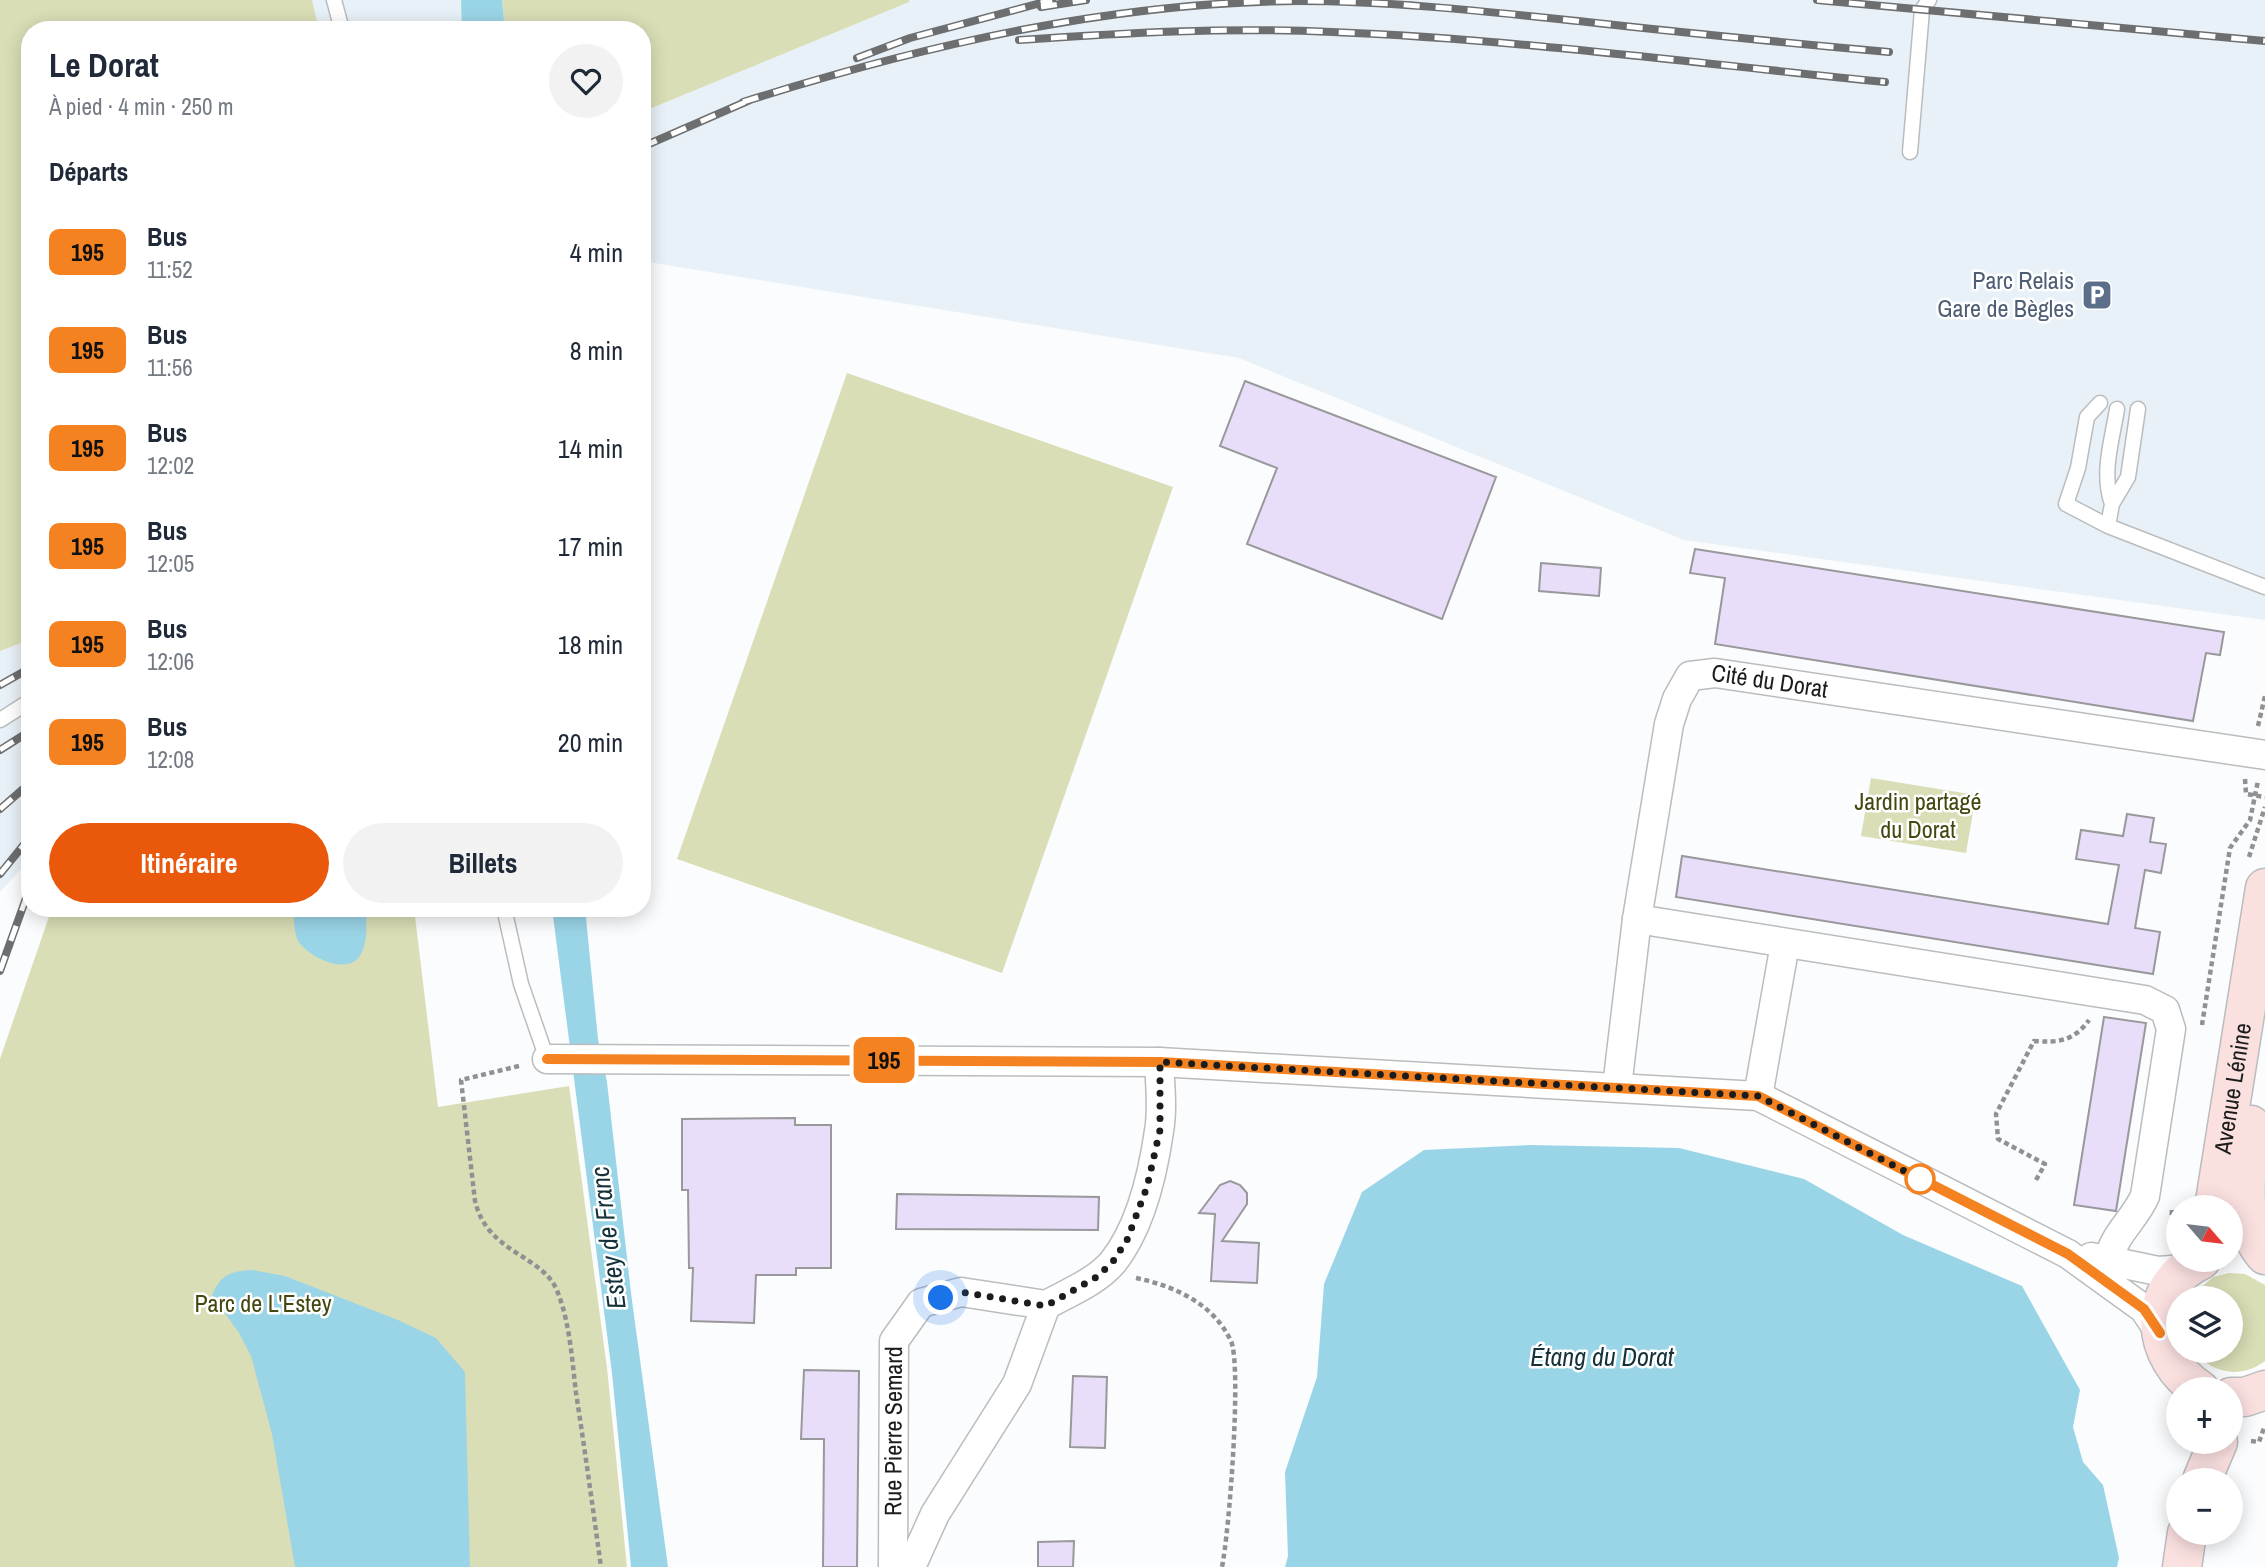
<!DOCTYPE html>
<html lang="fr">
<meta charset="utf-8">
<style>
body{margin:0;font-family:"Archivo Narrow",sans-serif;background:#f2f2f3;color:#1f2937;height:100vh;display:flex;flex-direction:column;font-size:26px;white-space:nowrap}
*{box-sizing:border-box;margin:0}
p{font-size:23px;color:#747a83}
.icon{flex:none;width:38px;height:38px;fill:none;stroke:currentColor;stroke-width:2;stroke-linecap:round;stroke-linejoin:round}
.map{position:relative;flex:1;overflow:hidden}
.drawer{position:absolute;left:21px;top:21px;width:630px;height:896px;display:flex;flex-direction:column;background:#fff;border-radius:28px;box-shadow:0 4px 18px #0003}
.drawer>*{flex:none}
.badge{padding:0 14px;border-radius:10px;font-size:24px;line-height:46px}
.needle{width:46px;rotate:118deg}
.fabs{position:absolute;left:2166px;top:1195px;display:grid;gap:14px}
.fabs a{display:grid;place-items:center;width:77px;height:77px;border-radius:50%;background:#fff;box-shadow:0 4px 18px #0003;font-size:35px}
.you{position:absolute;width:35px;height:35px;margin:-18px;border:5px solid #fff;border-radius:50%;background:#1a73e8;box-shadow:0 0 0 10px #1a73e833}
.map>.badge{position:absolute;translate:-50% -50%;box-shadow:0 0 0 4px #fff}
h2{padding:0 28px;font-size:26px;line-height:63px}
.round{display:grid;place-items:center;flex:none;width:74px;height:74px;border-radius:37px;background:#f2f2f3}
.head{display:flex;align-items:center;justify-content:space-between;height:119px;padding:0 28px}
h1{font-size:33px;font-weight:700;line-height:52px}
.action{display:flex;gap:14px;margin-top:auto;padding:14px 28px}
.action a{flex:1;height:80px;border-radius:42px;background:#ea580c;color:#fff;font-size:28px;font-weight:700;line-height:80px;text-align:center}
.action a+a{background:#f2f2f3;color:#1f2937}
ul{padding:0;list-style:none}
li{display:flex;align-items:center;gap:21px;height:98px;padding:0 28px}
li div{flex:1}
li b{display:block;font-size:26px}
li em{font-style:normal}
li .badge{min-width:77px;font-weight:700;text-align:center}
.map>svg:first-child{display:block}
.built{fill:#e8f1f7}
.green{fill:#dadeb6}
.water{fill:#9ad5e7}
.building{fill:#e8defa;stroke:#99989a;stroke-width:2}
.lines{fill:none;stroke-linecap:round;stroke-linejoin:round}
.lane-casing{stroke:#babcbd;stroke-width:17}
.street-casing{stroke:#babcbd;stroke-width:31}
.secondary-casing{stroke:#babcbd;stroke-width:41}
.path{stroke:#909192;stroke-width:4.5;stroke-dasharray:5 3.5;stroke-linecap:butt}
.lane{stroke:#fff;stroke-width:14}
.street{stroke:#fff;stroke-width:28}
.secondary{stroke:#fbe0e0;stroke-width:38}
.rail-casing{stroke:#6d6e6f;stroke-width:8}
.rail{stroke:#fff;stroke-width:5;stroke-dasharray:16;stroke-linecap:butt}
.line-casing{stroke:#fff;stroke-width:16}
.line{stroke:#f58220;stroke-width:10}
.walk{stroke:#1c1c1d;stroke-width:7;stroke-dasharray:0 12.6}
.stop-dot{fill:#fff;stroke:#f58220;stroke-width:3.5}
.labels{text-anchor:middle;stroke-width:5;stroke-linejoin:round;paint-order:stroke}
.service-label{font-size:24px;fill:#4e5e75;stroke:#fff;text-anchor:end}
.street-label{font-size:24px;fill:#1c1c1d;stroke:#fff}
.park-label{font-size:24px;fill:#44470e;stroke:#fff}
.water-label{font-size:26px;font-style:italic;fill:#15323a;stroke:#fff}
</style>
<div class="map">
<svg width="2265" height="1567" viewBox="0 0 2265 1567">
<rect width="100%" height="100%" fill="#fafcfd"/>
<path class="built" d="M312,0H502L505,30H319Z
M909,0H2265V620L1684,540L1239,358L642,261V112Z
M30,635V859L0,892V651L21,643Z"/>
<path class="green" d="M0,0H312L319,30H30V635L21,643L0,651Z
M502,0H909V2L642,112V30H505Z
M847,373L1173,487L1002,973L677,859Z
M1871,778L1976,795L1966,853L1861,836Z
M52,908H414L438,1107L569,1086L607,1368L627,1567H0V1059Z
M2229,1273L2245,1274L2265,1285V1361C2241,1379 2212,1374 2194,1351H2231V1298H2190L2213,1277Z"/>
<path class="water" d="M461,0H502L505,30H462Z
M293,908H366C366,923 368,939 362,952C351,978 309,958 298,941C294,933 294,918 293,908Z
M552,908H585L598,1039L607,1082L631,1293L668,1567H631L612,1373Z
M1531,1145L1679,1148L1804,1179L1903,1235L2022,1286L2080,1390L2073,1427L2083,1462L2103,1485L2119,1558L2117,1567H1285L1288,1556L1285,1472L1317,1377L1324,1284L1362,1192L1424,1150Z
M252,1270L285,1276L398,1320L436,1338L465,1372L470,1567H295L272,1434L251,1356L239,1333L212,1295C221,1275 230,1271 252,1270Z"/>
<path class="building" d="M1245,381L1496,477L1442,619L1247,544L1277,468L1220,446Z
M1695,549L2224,632L2220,655L2206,653L2193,721L1715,644L1725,578L1690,573Z
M1541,563L1601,568L1599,596L1539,591Z
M2127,814L2154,818L2150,842L2166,844L2161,873L2145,870L2135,928L2160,932L2153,974L1676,897L1682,856L2108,924L2119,865L2076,859L2081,830L2123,836Z
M2104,1017L2146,1023L2116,1211L2074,1205Z
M795,1118V1125H831V1268H796V1275H756L754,1323L691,1321L693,1268H689L688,1190H682V1119Z
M1230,1181L1240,1185L1247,1193V1204L1222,1241L1259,1243L1257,1283L1211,1281L1215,1214L1199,1213L1220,1185Z
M897,1194L1099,1197L1098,1230L896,1229Z
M804,1370L859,1371L857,1567H823L824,1439H801Z
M1073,1376L1107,1377L1105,1448L1070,1447Z
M1074,1541L1073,1567H1038V1542Z"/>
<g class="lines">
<g class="lane-casing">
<path id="lane" d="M334,0L342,30
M1910,152L1922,10L1929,0
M2100,403L2087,417L2078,468L2066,504L2108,526L2265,587
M2112,504C2101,473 2112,441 2117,409
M2108,526L2112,504L2128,477L2138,409
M0,720L30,701
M504,908L521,984L547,1059"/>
</g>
<g class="street-casing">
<g id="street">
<path d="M1637,919L2145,1000L2165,1010L2171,1029L2145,1196C2135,1219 2114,1234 2109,1259"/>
<path d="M547,1059L1159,1062L1758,1096L2068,1254L2144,1309L2160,1333"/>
<path id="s1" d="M1617,1087L1637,919L1669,724L1677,699L1690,676L1715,673L2265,755"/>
<path d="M1758,1096L1785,944"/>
<path d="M2091,1257L2158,1271L2186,1269"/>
<path id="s2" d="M893,1567L894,1341L921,1303L961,1292L1046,1305"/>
<path d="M911,1567L935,1514L1017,1384L1046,1305C1068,1293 1096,1282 1113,1262C1140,1228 1153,1173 1159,1131C1163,1109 1160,1084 1159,1062"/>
</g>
</g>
<g class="secondary-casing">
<g id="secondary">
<path d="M2251,1125C2247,1164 2236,1222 2265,1255"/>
<path id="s3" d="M2214,1208L2265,888"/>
<path d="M2200,1390C2151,1359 2143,1287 2201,1260"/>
<path d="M2231,1397H2245L2265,1390"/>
<path d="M2202,1480L2218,1442"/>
<path d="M2182,1567L2187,1533"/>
</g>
</g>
<path class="path" d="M2258,726L2265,696
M2245,779L2246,794L2265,797
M2249,857L2265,807
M2202,1025L2230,848L2250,820L2258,781
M519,1066L461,1080L475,1201C488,1255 544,1254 558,1293C570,1324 572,1360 576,1393C585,1451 593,1509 601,1567
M2036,1180L2045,1164L1998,1139L1996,1114L2034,1041C2058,1043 2074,1041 2089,1020
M2172,1210L2171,1231L2174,1236
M1136,1278C1174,1286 1213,1303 1231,1341C1242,1367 1229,1534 1222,1567
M2172,1414L2179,1428
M2251,1441L2259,1442L2264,1428"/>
<use href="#lane" class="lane"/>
<use href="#street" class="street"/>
<use href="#secondary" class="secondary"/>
<g class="rail-casing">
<path id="rail" d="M1817,0L2265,41
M1041,7L1086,0
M1019,40C1123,33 1227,27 1332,32C1516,39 1701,64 1885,82
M857,58L910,38L1052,0
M743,102C921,46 1109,2 1297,1C1394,1 1491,12 1587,22C1688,33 1788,43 1889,52
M642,147L750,100
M0,685L30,668
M0,750L30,731
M0,809L30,783
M0,874L30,837
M0,971L30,887"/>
</g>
<use href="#rail" class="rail"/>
</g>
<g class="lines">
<g class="line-casing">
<path id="line" d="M547,1059L1160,1062L1758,1096L2068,1254L2144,1309L2160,1333"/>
</g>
<use href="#line" class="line"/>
<path class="walk" d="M941,1298L961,1292L1046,1306L1095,1278L1112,1263L1127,1240L1147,1187L1160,1130V1062L1758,1096L1920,1179"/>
</g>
<defs>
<g id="parking-square" transform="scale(1.575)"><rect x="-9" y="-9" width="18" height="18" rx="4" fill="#5c6f8a" stroke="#fff"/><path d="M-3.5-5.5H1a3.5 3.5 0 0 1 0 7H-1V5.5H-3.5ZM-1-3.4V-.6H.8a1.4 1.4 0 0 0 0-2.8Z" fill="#fff"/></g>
</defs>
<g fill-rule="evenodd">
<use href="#parking-square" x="2097" y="295"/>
</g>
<circle class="stop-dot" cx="1920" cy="1179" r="14"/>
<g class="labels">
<g class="service-label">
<text x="2074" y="289">Parc Relais<tspan x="2074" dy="28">Gare de Bègles</tspan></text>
</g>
<g class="street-label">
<text dy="8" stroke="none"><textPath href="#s1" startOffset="500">Cité du Dorat</textPath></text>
<text dy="8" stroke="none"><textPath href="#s3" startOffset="121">Avenue Lénine</textPath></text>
<text dy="8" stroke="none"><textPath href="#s2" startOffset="136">Rue Pierre Semard</textPath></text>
</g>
<g class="park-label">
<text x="1918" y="810">Jardin partagé<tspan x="1918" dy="28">du Dorat</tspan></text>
<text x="263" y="1312">Parc de L'Estey</text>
</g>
<g class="water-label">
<text transform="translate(608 1238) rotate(-97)" y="9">Estey de Franc</text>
<text x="1602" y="1366">Étang du Dorat</text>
</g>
</g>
</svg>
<div class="fabs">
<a><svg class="needle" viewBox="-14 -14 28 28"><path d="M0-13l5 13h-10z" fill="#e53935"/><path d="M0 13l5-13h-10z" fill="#747a83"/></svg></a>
<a><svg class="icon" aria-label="layers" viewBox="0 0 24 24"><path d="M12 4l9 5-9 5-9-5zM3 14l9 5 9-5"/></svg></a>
<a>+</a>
<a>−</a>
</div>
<div class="you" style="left:941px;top:1298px"></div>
<b class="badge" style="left:884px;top:1060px;background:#f58220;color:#111">195</b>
<section class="drawer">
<div class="head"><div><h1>Le Dorat</h1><p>À pied · 4 min · 250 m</p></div><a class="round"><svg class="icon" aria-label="heart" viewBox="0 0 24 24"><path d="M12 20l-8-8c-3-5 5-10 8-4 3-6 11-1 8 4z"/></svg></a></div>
<h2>Départs</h2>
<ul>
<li><span class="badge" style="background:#f58220;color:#111">195</span><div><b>Bus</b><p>11:52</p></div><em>4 min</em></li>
<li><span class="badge" style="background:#f58220;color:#111">195</span><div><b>Bus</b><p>11:56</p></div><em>8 min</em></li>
<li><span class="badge" style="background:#f58220;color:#111">195</span><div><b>Bus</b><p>12:02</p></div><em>14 min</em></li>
<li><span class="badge" style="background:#f58220;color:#111">195</span><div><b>Bus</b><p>12:05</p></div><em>17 min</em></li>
<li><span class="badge" style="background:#f58220;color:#111">195</span><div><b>Bus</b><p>12:06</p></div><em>18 min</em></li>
<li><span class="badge" style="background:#f58220;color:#111">195</span><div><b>Bus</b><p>12:08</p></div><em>20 min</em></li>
</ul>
<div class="action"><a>Itinéraire</a><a>Billets</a></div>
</section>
</div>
